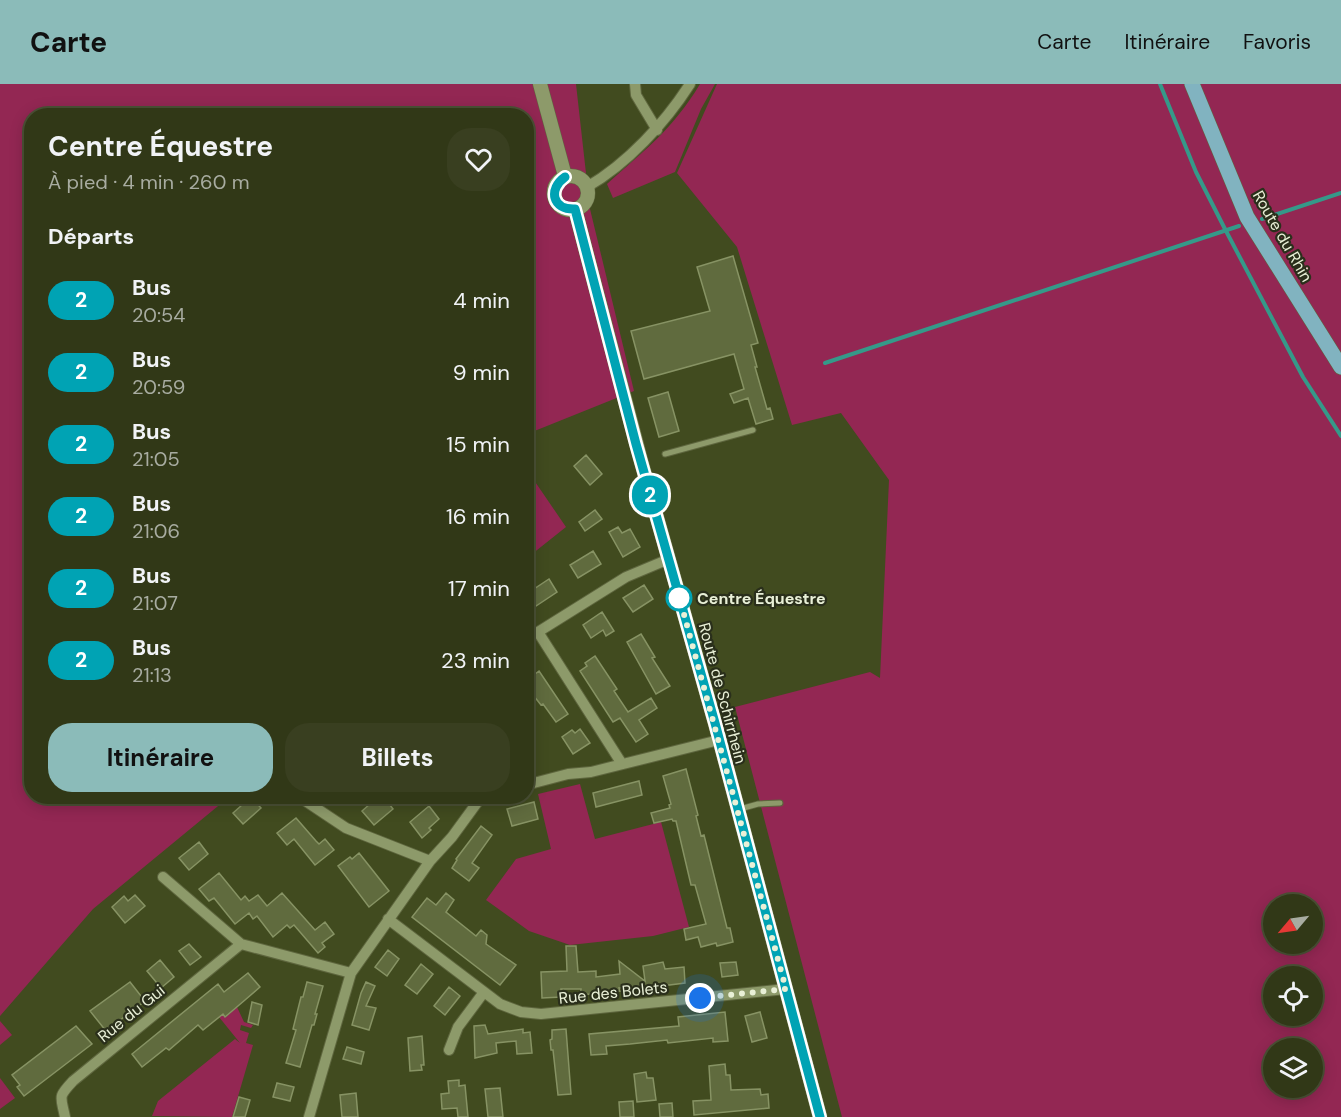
<!DOCTYPE html>
<html lang="fr">
<meta charset="utf-8">
<style>
body{margin:0;font-family:"DM Sans",sans-serif;background:#393f20;color:#f1f3f6;height:100vh;display:flex;flex-direction:column;font-size:22px;white-space:nowrap}
*{box-sizing:border-box;margin:0}
p{font-size:20px;color:#a8aca1}
.icon{flex:none;width:33px;height:33px;fill:none;stroke:currentColor;stroke-width:2;stroke-linecap:round;stroke-linejoin:round}
.map{position:relative;flex:1;overflow:hidden}
.details{position:absolute;left:24px;top:24px;width:510px;height:696px;display:flex;flex-direction:column;background:#313817;border-radius:24px;box-shadow:0 3px 15px #0003,0 0 0 2px #4c5236}
.details>*{flex:none}
.badge{padding:0 12px;border-radius:20px;font-size:21px;line-height:39px}
.needle{width:39px;rotate:241deg}
.fabs{position:absolute;left:1263px;top:810px;display:grid;gap:12px}
.fabs a{display:grid;place-items:center;width:60px;height:60px;border-radius:50%;background:#313817;box-shadow:0 3px 15px #0003,0 0 0 2px #4c5236;font-size:30px}
.you{position:absolute;width:30px;height:30px;margin:-15px;border:4px solid #fff;border-radius:50%;background:#1a73e8;box-shadow:0 0 0 9px #1a73e833}
.map>.badge{position:absolute;translate:-50% -50%;box-shadow:0 0 0 3px #fff}
h2{padding:0 24px;font-size:22px;line-height:54px}
.round{display:grid;place-items:center;flex:none;width:63px;height:63px;border-radius:24px;background:#393f20}
.summary{display:flex;align-items:center;justify-content:space-between;height:102px;padding:0 24px}
h1{font-size:28px;font-weight:700;line-height:45px}
.cta{display:flex;gap:12px;margin-top:auto;padding:12px 24px}
.cta a{flex:1;height:69px;border-radius:24px;background:#8bbbb9;color:#111;font-size:24px;font-weight:700;line-height:69px;text-align:center}
.cta a+a{background:#393f20;color:#f1f3f6}
ul{padding:0;list-style:none}
li{display:flex;align-items:center;gap:18px;height:72px;padding:0 24px}
li div{flex:1}
li b{display:block;font-size:22px}
li em{font-style:normal}
li .badge{min-width:66px;font-weight:700;text-align:center}
header{display:flex;align-items:center;gap:36px;box-sizing:border-box;height:84px;padding:0 30px;background:#8bbbb9;color:#111}
header strong{font-size:28px}
nav{display:flex;gap:33px;margin-inline-start:auto;font-size:21px}
.map>svg:first-child{display:block}
.green{fill:#932753;fill-rule:evenodd}
.lines{fill:none;stroke-linecap:round;stroke-linejoin:round}
.stream{stroke:#359989;stroke-width:4}
.building{fill:#606b3e;stroke:#879364;stroke-width:1.5}
.service-casing{stroke:#5e663e;stroke-width:7}
.minor-casing{stroke:#5e663e;stroke-width:12}
.tertiary-casing{stroke:#5e663e;stroke-width:15}
.primary-casing{stroke:#5e663e;stroke-width:16}
.service{stroke:#8d9a6a;stroke-width:5}
.minor{stroke:#8d9a6a;stroke-width:10}
.tertiary{stroke:#8d9a6a;stroke-width:14}
.primary{stroke:#81b3c0;stroke-width:15}
.line-casing{stroke:#fff;stroke-width:14}
.line{stroke:#00a3b4;stroke-width:9}
.walk{stroke:#e9f0d7;stroke-width:6;stroke-dasharray:0 10.8}
.stop-dot{fill:#fff;stroke:#00a3b4;stroke-width:3}
.labels{text-anchor:middle;stroke-width:4.5;stroke-linejoin:round;paint-order:stroke}
.street-label{font-size:16px;fill:#e9f0d7;stroke:#2a2f1b}
.stop-label{font-size:16px;font-weight:bold;fill:#e9f0d7;stroke:#2a2f1b;text-anchor:start}
</style>
<header>
<strong>Carte</strong>
<nav><a>Carte</a><a>Itinéraire</a><a>Favoris</a></nav>
</header>
<div class="map">
<svg width="1341" height="1033" viewBox="0 0 1341 1033">
<rect width="100%" height="100%" fill="#414b1f"/>
<path class="green" d="M0,0H576L590,125L634,307L527,350L526,32H32V712L229,713L93,825L0,932Z
M700,0H715L701,25L675,88L613,114L607,100C645,66 673,45 700,0Z
M717,0H1341V1033H842L735,623L870,588L880,594L889,396L841,329L792,341L737,163L677,89ZM1274,820H1312V860H1274ZM1274,892H1312V932H1274ZM1274,964H1312V1004H1274Z
M527,386L566,443L527,474H526Z
M580,700L595,755L661,738L689,843L653,852L570,861L529,847L486,816L516,775L551,765L538,710Z
M237,923L244,938L253,941L251,944L241,941L240,946L249,949L246,959L253,961L232,1033L152,1032L158,1017L235,955L240,959L219,933L223,930L226,933Z
M0,937L12,951L0,961Z
M0,994L15,1014L0,1025Z"/>
<g class="lines">
<path class="stream" d="M1160,0L1196,88L1226,147L1303,293L1341,352
M1262,135L1341,109
M825,279L1239,142"/>
</g>
<path class="building" d="M733,172L758,259L751,261L757,283H755L767,325L770,324L773,335L756,340L748,314L734,319L730,310L744,305L734,270L644,295L631,247L710,227L697,183Z
M668,308L679,347L659,353L648,314Z
M586,371L602,390L590,401L574,382Z
M595,426L602,435L585,447L579,438Z
M618,443L622,449L630,445L640,463L623,473L609,448Z
M593,467L601,480L578,494L570,481Z
M549,495L557,508L536,522L528,509Z
M644,501L653,515L633,528L623,514Z
M602,528L614,547L606,552L603,546L591,554L583,541Z
M641,550L655,573L652,574L670,602L656,610L627,558Z
M595,572L617,605L614,607L628,628L651,614L657,624L639,636L648,650L636,658L620,634L613,638L580,587L587,582L585,579Z
M539,587L568,630L556,638L543,620L541,621L526,602V597Z
M580,645L590,659L573,670L562,653L572,646L575,649Z
M686,685L698,731L696,732L701,752L704,751L727,844H730L733,858L717,862L716,859L701,863L698,853L686,856L684,845L706,840L695,801H691L676,737H673L672,735L654,739L651,729L670,724L669,721L671,720L663,692Z
M639,697L642,711L596,723L593,709Z
M379,712H383L393,725L374,741L362,727Z
M251,713L261,724L243,740L233,729Z
M534,718L538,735L512,742L507,725Z
M429,722L439,735L429,744L431,746L422,754L410,738Z
M296,734L316,757L319,760L325,755L334,766L315,781L294,755L287,761L277,749Z
M481,742L492,751L472,779L479,784L469,797L452,784L457,776L456,775Z
M199,758L208,770L189,786L179,774Z
M359,769L389,807L369,823L338,782L350,773L352,775Z
M219,789L241,816L245,812L249,817L258,811L267,822L282,809L315,846L325,838L334,850L322,859L325,863L318,869L294,841L290,844L287,841L273,853L257,832L253,835L249,829L235,840L214,814L209,817L199,805Z
M446,809L454,816L446,828L476,852L481,846L487,851L486,860L516,881L500,901L412,833L427,814L436,821Z
M135,811L145,822L125,839L112,823L124,812L128,817Z
M189,860L201,873L190,881L179,867Z
M566,862H576L578,888L596,887V893L620,890L619,877L645,897L643,882L663,878L665,885L684,883L685,899L646,904V902L619,904L620,907L581,911V905H561V913L542,914L541,888L567,887Z
M388,866L399,875L387,892L375,883Z
M160,876L174,893L161,904L147,887Z
M736,878L738,891L722,893L720,879Z
M421,880L433,890L417,910L405,901Z
M248,889L260,903L245,916L225,933L223,930L203,946L198,941L169,966L166,964L142,983L132,970L218,900L224,908Z
M130,898L145,917L106,947L90,927Z
M307,898L323,902L315,930H317L314,941H312L300,983L286,979L296,946L293,945L301,913H303Z
M366,898L375,902L366,922L376,924L369,946L352,941L361,909Z
M449,903L460,912L445,931L434,922Z
M252,918L262,921L258,941L248,938Z
M725,928L728,957L713,958V954L668,959L667,956L630,960L606,962L607,970L591,971L589,950L679,942L678,933Z
M760,928L767,954L752,958L745,932Z
M485,941L488,950L523,945V949L530,948L532,969L517,970L516,957L496,959L497,969L475,974L474,942Z
M76,942L92,960L24,1012L17,1003L20,1001L12,991Z
M566,945L571,1010L558,1011L553,966H551L550,956L552,955V946Z
M422,952L424,981H421L422,986L410,987L408,954Z
M347,963L364,968L361,980L343,975Z
M725,980L726,991H730L731,1006L760,1005L761,1011L768,1010L769,1024L694,1031L693,1017L711,1016L709,982Z
M646,988L647,994H653L656,1016L637,1018L634,990Z
M459,996V1002L465,1001L468,1033H458L457,1024L442,1025L441,1010L449,1009L448,997Z
M277,999L294,1003L290,1017L273,1013Z
M500,1004L503,1033H488L485,1005Z
M356,1009L358,1033H342L340,1011Z
M239,1013L250,1016L245,1033H233Z
M633,1017L634,1033H620L619,1018Z
M672,1019L673,1033H660L659,1020Z"/>
<g class="lines">
<g class="service-casing">
<path id="service" d="M665,370L753,346
M740,725L758,720L780,719"/>
</g>
<g class="minor-casing">
<path id="minor" d="M635,0L636,11L657,46
M587,103C627,80 665,39 690,0
M622,680L538,548L626,493L669,475
M526,701L568,690L591,688L719,656
M298,712L346,744L430,777
M163,793L241,860L351,889
M388,835L500,920L521,928L541,930L786,905
M449,966L458,943L484,908
M65,1033C61,1012 57,1014 73,997L241,860
M309,1033L351,889L430,777L452,753L479,716L492,712"/>
</g>
<g class="tertiary-casing">
<path id="tertiary" d="M540,0L565,92
M554 109a17 17 0 1 1 34 0a17 17 0 1 1-34 0Z
M575,125L641,377L715,639L820,1033"/>
</g>
<g class="primary-casing">
<path id="primary" d="M1192,0L1247,133L1341,283"/>
</g>
<use href="#service" class="service"/>
<use href="#minor" class="minor"/>
<use href="#tertiary" class="tertiary"/>
<use href="#primary" class="primary"/>
</g>
<g class="lines">
<g class="line-casing">
<path id="line" d="M565,93C548,105 552,126 575,125L636,360L715,639L820,1033"/>
</g>
<use href="#line" class="line"/>
<path class="walk" d="M679,514V512L786,905L700,914"/>
</g>
<circle class="stop-dot" cx="679" cy="514" r="12"/>
<g class="labels">
<g class="street-label">
<text transform="translate(1283 152) rotate(60)" y="6">Route du Rhin</text>
<text transform="translate(723 609) rotate(75)" y="6">Route de Schirrhein</text>
<text transform="translate(613 908) rotate(-6)" y="6">Rue des Bolets</text>
<text transform="translate(131 929) rotate(-39)" y="6">Rue du Gui</text>
</g>
<g class="stop-label">
<text x="697" y="520">Centre Équestre</text>
</g>
</g>
</svg>
<div class="fabs">
<a><svg class="needle" viewBox="-14 -14 28 28"><path d="M0-13l5 13h-10z" fill="#e53935"/><path d="M0 13l5-13h-10z" fill="#a8aca1"/></svg></a>
<a><svg class="icon" aria-label="locate" viewBox="0 0 24 24"><circle cx="12" cy="12" r="6"/><path d="M12 2v4M12 18v4M2 12h4M18 12h4"/></svg></a>
<a><svg class="icon" aria-label="layers" viewBox="0 0 24 24"><path d="M12 4l9 5-9 5-9-5zM3 14l9 5 9-5"/></svg></a>
</div>
<div class="you" style="left:700px;top:914px"></div>
<b class="badge" style="left:650px;top:411px;background:#00a3b4;color:#fff">2</b>
<section class="details">
<div class="summary"><div><h1>Centre Équestre</h1><p>À pied · 4 min · 260 m</p></div><a class="round"><svg class="icon" aria-label="heart" viewBox="0 0 24 24"><path d="M12 20l-8-8c-3-5 5-10 8-4 3-6 11-1 8 4z"/></svg></a></div>
<h2>Départs</h2>
<ul>
<li><span class="badge" style="background:#00a3b4;color:#fff">2</span><div><b>Bus</b><p>20:54</p></div><em>4 min</em></li>
<li><span class="badge" style="background:#00a3b4;color:#fff">2</span><div><b>Bus</b><p>20:59</p></div><em>9 min</em></li>
<li><span class="badge" style="background:#00a3b4;color:#fff">2</span><div><b>Bus</b><p>21:05</p></div><em>15 min</em></li>
<li><span class="badge" style="background:#00a3b4;color:#fff">2</span><div><b>Bus</b><p>21:06</p></div><em>16 min</em></li>
<li><span class="badge" style="background:#00a3b4;color:#fff">2</span><div><b>Bus</b><p>21:07</p></div><em>17 min</em></li>
<li><span class="badge" style="background:#00a3b4;color:#fff">2</span><div><b>Bus</b><p>21:13</p></div><em>23 min</em></li>
</ul>
<div class="cta"><a>Itinéraire</a><a>Billets</a></div>
</section>
</div>
